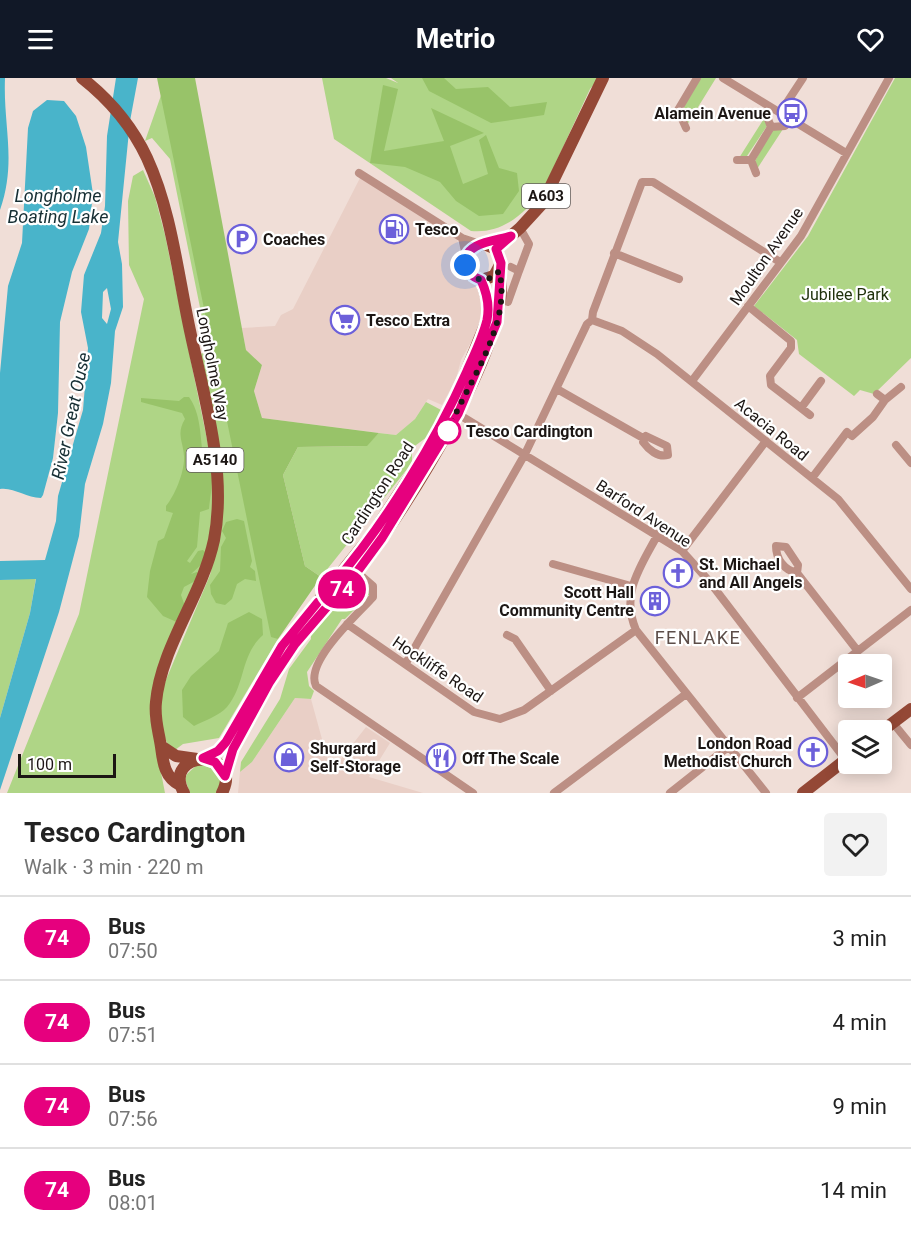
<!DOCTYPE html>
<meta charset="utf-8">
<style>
body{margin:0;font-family:Roboto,sans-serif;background:#f2f2f2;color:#222;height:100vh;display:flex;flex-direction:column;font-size:22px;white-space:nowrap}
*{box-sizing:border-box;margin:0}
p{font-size:20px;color:#767676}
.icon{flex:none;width:33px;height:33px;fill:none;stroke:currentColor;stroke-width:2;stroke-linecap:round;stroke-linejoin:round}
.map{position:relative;height:715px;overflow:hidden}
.drawer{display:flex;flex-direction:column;background:#fff;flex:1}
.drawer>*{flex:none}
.badge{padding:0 12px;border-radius:20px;font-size:21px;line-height:39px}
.needle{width:39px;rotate:268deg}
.tools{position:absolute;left:838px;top:576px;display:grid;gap:12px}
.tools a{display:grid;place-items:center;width:54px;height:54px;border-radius:6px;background:#fff;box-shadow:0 3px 15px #0003;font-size:30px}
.scale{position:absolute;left:18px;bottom:15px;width:98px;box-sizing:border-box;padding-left:6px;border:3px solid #1c1614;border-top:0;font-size:16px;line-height:21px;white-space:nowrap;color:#1c1614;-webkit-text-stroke:4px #fff;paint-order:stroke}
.you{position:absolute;width:30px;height:30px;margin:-15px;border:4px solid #fff;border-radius:50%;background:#1a73e8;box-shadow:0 0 0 9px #1a73e833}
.map>.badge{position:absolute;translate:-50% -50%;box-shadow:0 0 0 3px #fff}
.round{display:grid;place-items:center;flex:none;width:63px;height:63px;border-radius:6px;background:#f2f2f2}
.head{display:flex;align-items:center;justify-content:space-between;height:102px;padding:0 24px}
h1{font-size:28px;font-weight:700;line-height:45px}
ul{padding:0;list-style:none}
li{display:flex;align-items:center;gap:18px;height:84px;padding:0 24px;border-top:2px solid #e0e0e0}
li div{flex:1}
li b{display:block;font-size:22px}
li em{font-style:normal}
li .badge{min-width:66px;font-weight:700;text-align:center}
header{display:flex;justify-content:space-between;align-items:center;height:78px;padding:0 24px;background:#111827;color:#fff;font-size:27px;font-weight:700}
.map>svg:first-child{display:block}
.built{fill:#e9cfc6}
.green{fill:#afd586}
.forest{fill:#98c369}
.water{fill:#49b4ca;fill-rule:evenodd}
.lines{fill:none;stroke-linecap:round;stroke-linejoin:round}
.minor{stroke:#bc8f84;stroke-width:8}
.primary{stroke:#944836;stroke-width:12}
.line-casing{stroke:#fff;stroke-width:14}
.line{stroke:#e6007e;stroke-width:9}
.walk{stroke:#1c1614;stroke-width:6;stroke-dasharray:0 10.8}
.stop-dot{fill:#fff;stroke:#e6007e;stroke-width:3}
.labels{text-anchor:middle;stroke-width:4.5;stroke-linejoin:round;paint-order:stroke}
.shield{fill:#fff;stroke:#605c5a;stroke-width:1.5}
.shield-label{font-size:15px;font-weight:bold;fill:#1c1614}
.poi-label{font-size:16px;font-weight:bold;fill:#1c1614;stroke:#fff;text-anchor:start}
.street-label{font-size:16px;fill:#1c1614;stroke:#fff}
.park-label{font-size:16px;fill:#21320d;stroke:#fff}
.stop-label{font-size:16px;font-weight:bold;fill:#1c1614;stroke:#fff;text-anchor:start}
.water-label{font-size:18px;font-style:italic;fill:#172f34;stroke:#fff}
.neighbourhood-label{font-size:18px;letter-spacing:1.5px;fill:#5c4d48;stroke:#fff}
</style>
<header><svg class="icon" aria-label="menu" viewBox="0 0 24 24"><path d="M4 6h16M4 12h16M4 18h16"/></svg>Metrio<svg class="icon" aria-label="heart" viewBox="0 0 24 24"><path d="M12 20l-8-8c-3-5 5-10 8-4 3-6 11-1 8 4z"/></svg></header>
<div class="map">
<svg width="911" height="715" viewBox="0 0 911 715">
<rect width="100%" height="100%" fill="#f0ded7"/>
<path class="built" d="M360,100L456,159L460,170L458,177L468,202L479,209L483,230L480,248L461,282L456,301L442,327L428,321L415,341L396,357L262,340L254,313L262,287L246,272L242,250L275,248L281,237L293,231Z
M295,620L311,621L331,694L366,649L390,665L369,699L423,715H238L240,694L252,684Z"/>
<path class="green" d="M322,0H386L398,5L391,0H599L590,11L544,110C526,135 503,156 471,153L334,61Z
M700,0H716L687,47L682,29Z
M895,0H911V280L874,316L860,312L854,318L799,276L797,262L754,228L808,158Z
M165,6L275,558L278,561L219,660L183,666L175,672L169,669L164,658L160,632L163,609L210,497L218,464L199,276L209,274L170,81L152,60L145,63Z
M765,39L767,48L747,78L739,80Z
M783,51L757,91L755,83L772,52Z
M143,92L155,119L165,157L210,376L214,409L210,464L150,638L165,715H7L79,536L144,221L129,187L128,123L133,98Z
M426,324L443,333L427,359L412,370V385L321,499L305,488L283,397L298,369L366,368L379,355L396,357L415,341Z
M36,500L30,535L0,640V502Z
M358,503L369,508L370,516L345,541H342L307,594L309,608L314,613L311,621L295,620L252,684L240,694L241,684L280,621L289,591L311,561V557Z
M198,686C215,690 228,696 216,715H190L185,701L187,696Z"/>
<path class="forest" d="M157,0H195L246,272L262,287L254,313L262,340L379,355L367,368L298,369L283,397L305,488L321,499L278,561L271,559Z
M422,0H444L456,11L488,9L510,29L547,24L544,37L491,45L429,13Z
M383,7L398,11L384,73L444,63L431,30L484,55L450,68L463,106L488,96L479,62L486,57L499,90L517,95L519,113L503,136L479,138L456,123L440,104L405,89L370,85Z
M184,319H189C201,336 200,357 203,377C204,381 208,385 210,389C214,402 210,419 209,431L200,434L197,469L187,483L190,485L198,473L203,472L206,475L204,484L191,496L197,494L199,497L197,502L184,509L181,517L186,531L179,545L163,538L147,519L150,493L158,463L164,460L173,435L166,433V428C175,417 185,393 184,378C183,363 176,356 185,341L182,335L141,324V320L179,323Z
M237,441L244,443L252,483L250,489L255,493L256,503L245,501L237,506L232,521L225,527L216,525L211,516L210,507L220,493L221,469L226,460L222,453L226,444Z
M249,534L262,541L263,557C240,577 246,606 227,629C220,637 204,643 194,648L183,639L182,612L191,598L219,573L228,545Z"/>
<path class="water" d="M0,0H5C3,49 17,83 0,132Z
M116,0H138L130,43L118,164L122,186L123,229L115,253L111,305L103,346L85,406L79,458L59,534L0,712V640L30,535L36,501L0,502V483L45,482L56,443L58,418L83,332L88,270L81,234L84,197L101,155L105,128L107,58ZM107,210L111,231L107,246L102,240L103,214Z
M47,22L64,23L76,38L86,69L93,116L89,151L72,194L60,244L58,335L53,380L43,417L41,420C26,420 14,409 0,411V295L8,208L22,165L28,50L33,33Z"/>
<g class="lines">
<path class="minor" d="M723,0L846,75
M770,29L766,36L771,49L785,48L791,42
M780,35L803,0
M686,50L678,32L697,0
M737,82H751
M359,95L462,160
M756,95L751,82L771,49
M614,175L679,201
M466,178L462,160L480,166
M511,189L519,193L529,166L520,150
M508,224L519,193
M748,228L791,263V270L770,298L771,307L801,330L821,303
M592,242L622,253L657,276L838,421L911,511
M692,303L801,158L889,0
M557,311L643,360
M877,316L885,322
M801,330L810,337
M458,336L682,473L709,503L845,681
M646,358L667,368L668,377C658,380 648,371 643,364Z
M896,367L911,385
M812,400L847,354L852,358L873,339L885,322L901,309
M658,456C641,488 620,515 636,552L766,715
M776,468L786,469L798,487L797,495C784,492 776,481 776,468Z
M682,473L766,363
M553,486L631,508
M357,494L373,508V519C358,536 304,584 316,608L473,715
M797,495L857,572
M347,546L474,634L500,641L524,632L636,552
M507,557L515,561L551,613
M406,585L525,376L587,246L592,242L593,234L642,104H653L780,184
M797,620L911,532
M893,645L911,667
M554,715L686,616
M670,715L728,669"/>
<path class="primary" d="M82,0C110,22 132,48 147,80C170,130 177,189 188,243C202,313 228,391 214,462C202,518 161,569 156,624C154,641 159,654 161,669C163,685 165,700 180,707
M484,166L496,171L501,185L494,198L481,202L470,197C453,169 487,165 506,160
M496,171L520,150L542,126L603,0
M882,653L911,631
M161,668L176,678L197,681
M203,680L218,673L226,664L282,568L373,455L420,383L456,318L487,242L488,225L481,202
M225,698C238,644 280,583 315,541C329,524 345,510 358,493C400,440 517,259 499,193
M184,715C160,672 245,669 222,715
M803,715L849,679"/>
</g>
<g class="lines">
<g class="line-casing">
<path id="line" d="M318,524L282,568L226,664L218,673L203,680L215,684L225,698L233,671L269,605L295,566L357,494L382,460L458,336L497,244L501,185L496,171L511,158C496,163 464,164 465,186C466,195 473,199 481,202C487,215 490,227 487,242C483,259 474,277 467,293C436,363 384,448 333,506"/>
</g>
<use href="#line" class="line"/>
<path class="walk" d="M448,353C465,309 513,247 499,193C491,203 480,204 470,197L465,187"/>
</g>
<defs>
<g id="bus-ring" transform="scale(1.5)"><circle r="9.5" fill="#fff" stroke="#6c60da" stroke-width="1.5"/><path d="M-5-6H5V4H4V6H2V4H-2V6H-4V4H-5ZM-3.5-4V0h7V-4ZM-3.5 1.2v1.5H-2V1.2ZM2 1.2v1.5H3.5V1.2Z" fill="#6c60da"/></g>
<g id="fuel-ring" transform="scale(1.5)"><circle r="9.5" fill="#fff" stroke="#6c60da" stroke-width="1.5"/><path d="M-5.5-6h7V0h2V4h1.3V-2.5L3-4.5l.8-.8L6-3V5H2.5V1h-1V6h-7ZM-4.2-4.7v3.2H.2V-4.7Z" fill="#6c60da"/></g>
<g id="parking-ring" transform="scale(1.5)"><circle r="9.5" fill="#fff" stroke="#6c60da" stroke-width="1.5"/><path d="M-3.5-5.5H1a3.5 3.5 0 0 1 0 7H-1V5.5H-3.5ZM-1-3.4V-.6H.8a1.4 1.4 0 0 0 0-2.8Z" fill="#6c60da"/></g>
<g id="supermarket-ring" transform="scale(1.5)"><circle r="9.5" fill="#fff" stroke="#6c60da" stroke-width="1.5"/><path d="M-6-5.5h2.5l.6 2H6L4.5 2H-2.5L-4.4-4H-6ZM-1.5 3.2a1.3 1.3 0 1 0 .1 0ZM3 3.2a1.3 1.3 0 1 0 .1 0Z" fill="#6c60da"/></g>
<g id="church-ring" transform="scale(1.5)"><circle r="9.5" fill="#fff" stroke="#6c60da" stroke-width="1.5"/><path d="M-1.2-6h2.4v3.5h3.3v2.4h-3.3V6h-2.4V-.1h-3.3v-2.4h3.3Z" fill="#6c60da"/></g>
<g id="building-ring" transform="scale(1.5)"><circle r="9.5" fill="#fff" stroke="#6c60da" stroke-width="1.5"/><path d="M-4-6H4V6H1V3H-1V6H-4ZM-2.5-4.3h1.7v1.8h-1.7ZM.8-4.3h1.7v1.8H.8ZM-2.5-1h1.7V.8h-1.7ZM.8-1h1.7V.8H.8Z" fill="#6c60da"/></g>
<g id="shop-ring" transform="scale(1.5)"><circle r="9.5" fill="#fff" stroke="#6c60da" stroke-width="1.5"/><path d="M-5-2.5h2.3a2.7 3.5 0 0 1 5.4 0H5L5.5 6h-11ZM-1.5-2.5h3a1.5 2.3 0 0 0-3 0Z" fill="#6c60da"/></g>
<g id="restaurant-ring" transform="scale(1.5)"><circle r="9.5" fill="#fff" stroke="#6c60da" stroke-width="1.5"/><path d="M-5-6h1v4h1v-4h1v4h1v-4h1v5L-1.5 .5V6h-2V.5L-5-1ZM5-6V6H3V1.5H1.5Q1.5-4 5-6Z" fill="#6c60da"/></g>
</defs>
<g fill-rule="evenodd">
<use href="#bus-ring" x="792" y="35"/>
<use href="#fuel-ring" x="394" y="151"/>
<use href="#parking-ring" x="242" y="161"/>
<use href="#supermarket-ring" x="345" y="242"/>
<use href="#church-ring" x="678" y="495"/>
<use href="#building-ring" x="655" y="523"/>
<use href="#church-ring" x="813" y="674"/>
<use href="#shop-ring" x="289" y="679"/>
<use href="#restaurant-ring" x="441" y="680"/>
</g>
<circle class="stop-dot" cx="448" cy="353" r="12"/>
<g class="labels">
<g class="shield">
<rect x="522" y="106" width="48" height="24" rx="4.5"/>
<rect x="186.5" y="370" width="57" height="24" rx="4.5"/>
</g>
<g class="shield-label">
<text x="546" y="123">A603</text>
<text x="215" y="387">A5140</text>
</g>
<g class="poi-label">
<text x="771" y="41" text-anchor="end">Alamein Avenue</text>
<text x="415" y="157">Tesco</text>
<text x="263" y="167">Coaches</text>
<text x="366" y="248">Tesco Extra</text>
<text x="699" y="492">St. Michael<tspan x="699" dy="18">and All Angels</tspan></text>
<text x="634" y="520" text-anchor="end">Scott Hall<tspan x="634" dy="18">Community Centre</tspan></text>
<text x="792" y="671" text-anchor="end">London Road<tspan x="792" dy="18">Methodist Church</tspan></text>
<text x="310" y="676">Shurgard<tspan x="310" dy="18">Self-Storage</tspan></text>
<text x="462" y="686">Off The Scale</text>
</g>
<g class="street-label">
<text transform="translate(766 178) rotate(-55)" y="6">Moulton Avenue</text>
<text transform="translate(213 286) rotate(79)" y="6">Longholme Way</text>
<text transform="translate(772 351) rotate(39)" y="6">Acacia Road</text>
<text transform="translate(377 415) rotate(-57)" y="6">Cardington Road</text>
<text transform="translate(644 435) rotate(33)" y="6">Barford Avenue</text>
<text transform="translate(438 591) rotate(34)" y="6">Hockliffe Road</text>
</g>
<g class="park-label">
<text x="845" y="222">Jubilee Park</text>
</g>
<g class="stop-label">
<text x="466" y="359">Tesco Cardington</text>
</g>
<g class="water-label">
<text x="58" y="124">Longholme<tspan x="58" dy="21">Boating Lake</tspan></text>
<text transform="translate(71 338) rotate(-78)" y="6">River Great Ouse</text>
</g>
<g class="neighbourhood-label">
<text x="698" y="566">FENLAKE</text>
</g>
</g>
</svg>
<div class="tools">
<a><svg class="needle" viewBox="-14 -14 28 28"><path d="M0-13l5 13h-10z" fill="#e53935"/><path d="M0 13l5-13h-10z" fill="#767676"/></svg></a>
<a><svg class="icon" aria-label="layers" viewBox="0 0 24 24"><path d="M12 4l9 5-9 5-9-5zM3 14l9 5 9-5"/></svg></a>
</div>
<div class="scale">100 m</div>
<div class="you" style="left:465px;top:187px"></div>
<b class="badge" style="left:342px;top:511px;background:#e6007e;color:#fff">74</b>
</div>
<section class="drawer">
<div class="head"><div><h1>Tesco Cardington</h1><p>Walk · 3 min · 220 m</p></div><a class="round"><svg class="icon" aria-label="heart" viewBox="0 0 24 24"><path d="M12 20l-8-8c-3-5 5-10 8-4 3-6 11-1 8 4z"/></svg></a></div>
<ul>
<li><span class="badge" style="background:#e6007e;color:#fff">74</span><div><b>Bus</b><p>07:50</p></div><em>3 min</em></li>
<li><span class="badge" style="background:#e6007e;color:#fff">74</span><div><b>Bus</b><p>07:51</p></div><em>4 min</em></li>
<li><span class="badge" style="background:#e6007e;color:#fff">74</span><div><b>Bus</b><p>07:56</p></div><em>9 min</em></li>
<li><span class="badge" style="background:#e6007e;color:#fff">74</span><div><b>Bus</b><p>08:01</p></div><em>14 min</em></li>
</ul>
</section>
